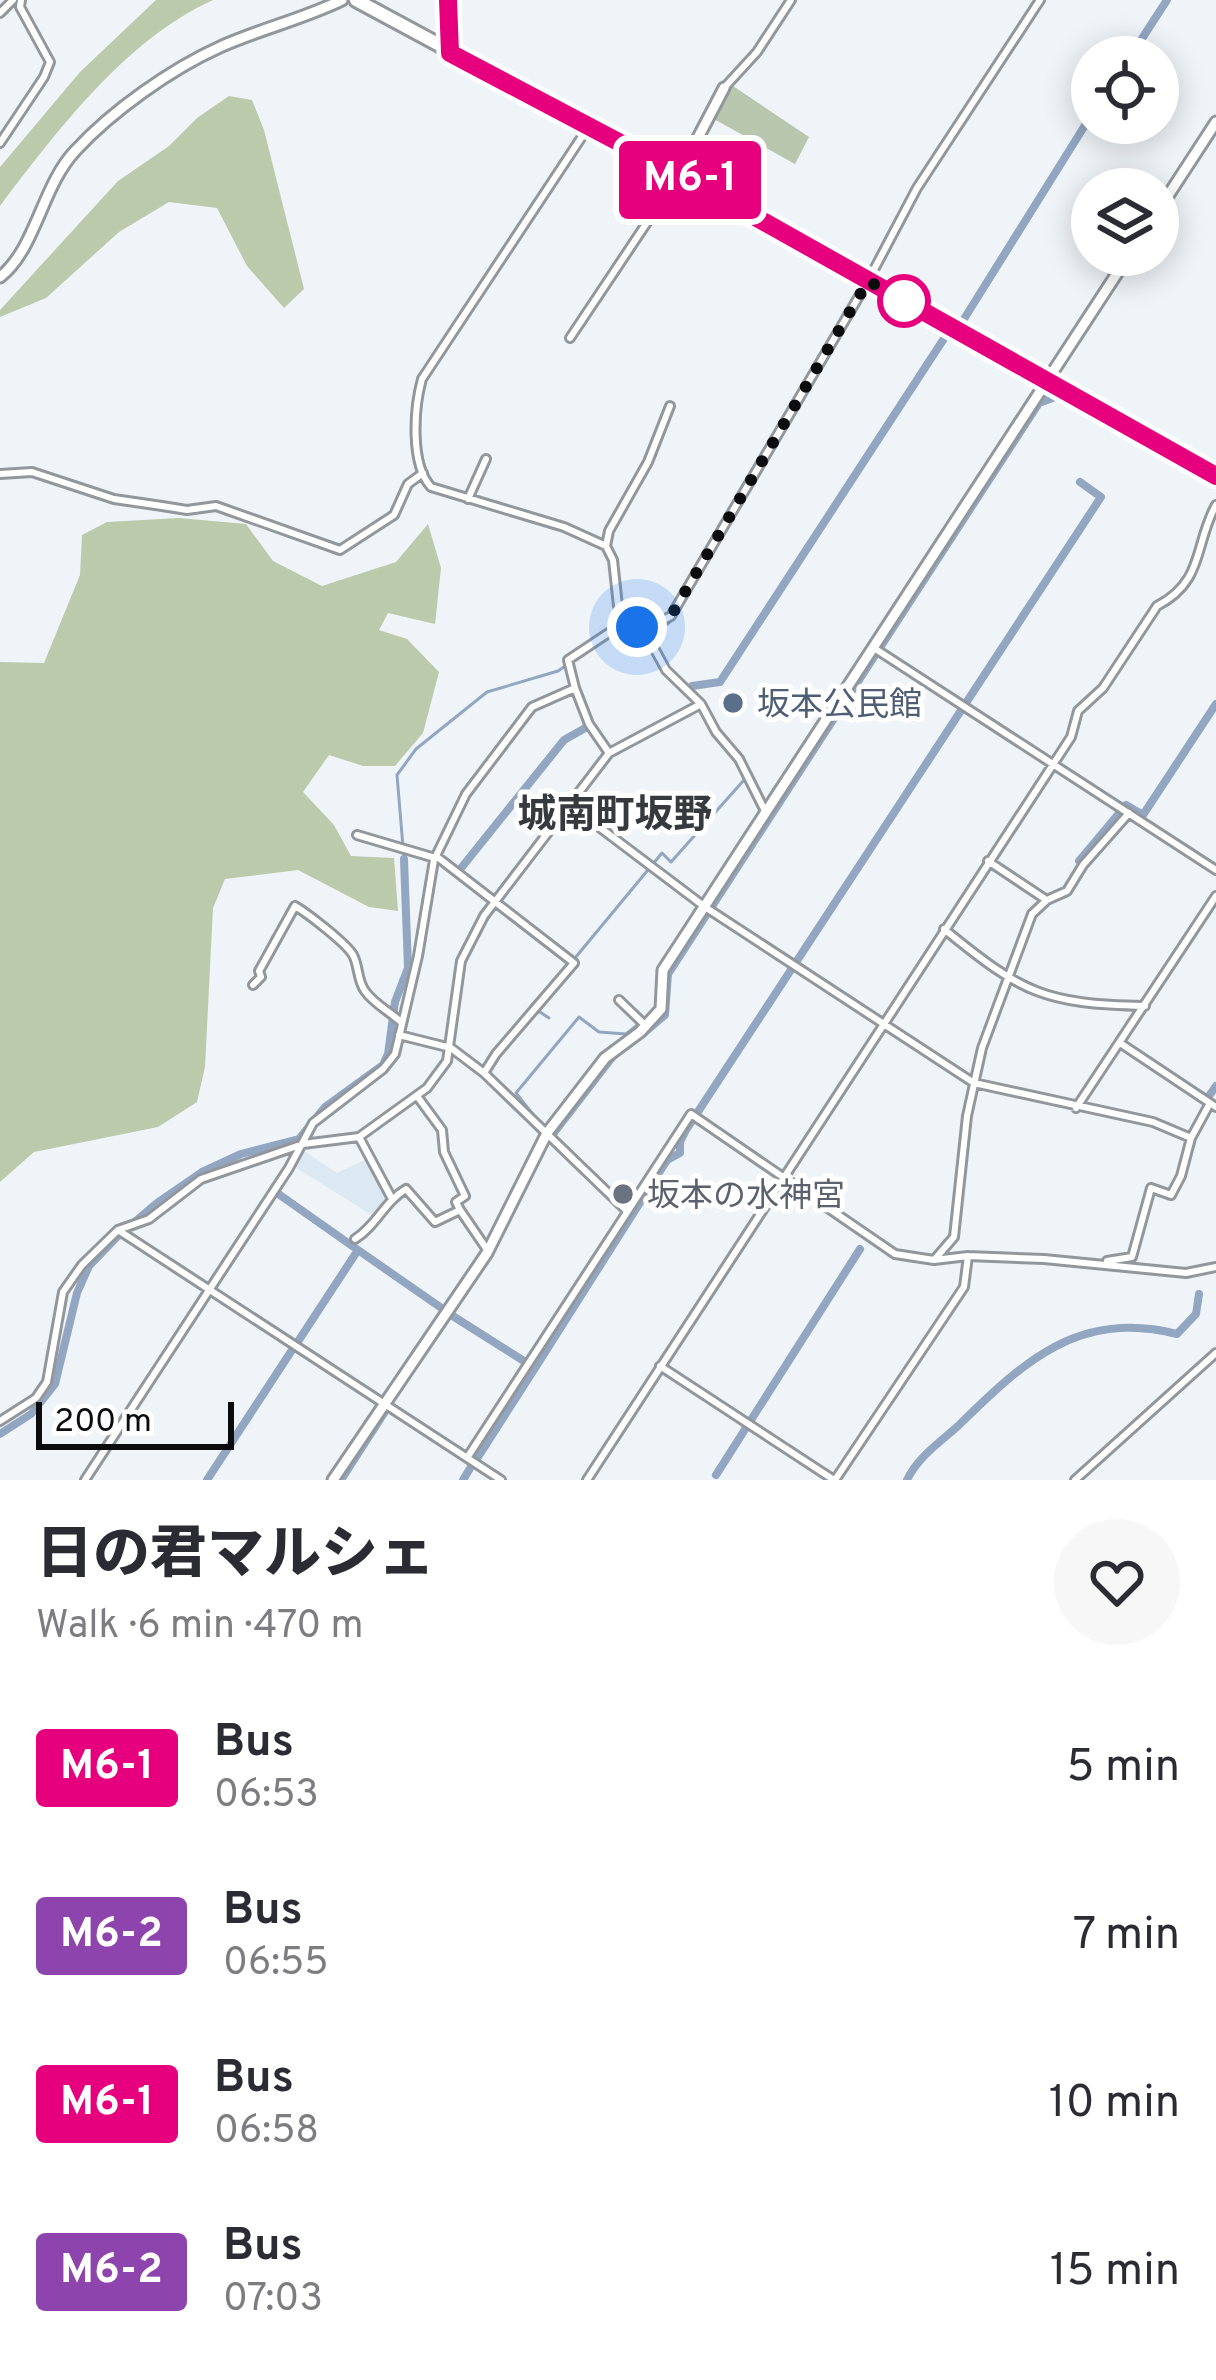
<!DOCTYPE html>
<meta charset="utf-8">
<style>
body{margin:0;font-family:Overpass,"Noto Sans JP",sans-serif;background:#f7f7f7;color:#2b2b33;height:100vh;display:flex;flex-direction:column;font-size:45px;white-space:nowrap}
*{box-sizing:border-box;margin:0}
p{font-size:39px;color:#7c7c81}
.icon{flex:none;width:66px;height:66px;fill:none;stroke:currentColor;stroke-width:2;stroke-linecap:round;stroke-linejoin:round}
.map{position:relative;height:1480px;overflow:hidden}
.side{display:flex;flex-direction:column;background:#fff;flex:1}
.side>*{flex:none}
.badge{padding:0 24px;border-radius:9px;font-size:42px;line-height:78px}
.controls{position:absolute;left:1071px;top:36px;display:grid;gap:24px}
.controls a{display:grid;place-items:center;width:108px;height:108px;border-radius:50%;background:#fff;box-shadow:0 6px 30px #0003;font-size:60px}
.scale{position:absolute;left:36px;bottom:30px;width:198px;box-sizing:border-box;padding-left:12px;border:6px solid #0a0c0e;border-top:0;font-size:33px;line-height:42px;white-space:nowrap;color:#0a0c0e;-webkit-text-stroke:9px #fff;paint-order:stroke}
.you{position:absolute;width:60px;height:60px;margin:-30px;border:9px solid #fff;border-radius:50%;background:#1a73e8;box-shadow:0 0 0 18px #1a73e833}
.map>.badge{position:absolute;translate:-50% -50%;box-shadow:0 0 0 6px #fff}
.round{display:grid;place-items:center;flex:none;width:126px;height:126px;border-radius:63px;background:#f7f7f7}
.head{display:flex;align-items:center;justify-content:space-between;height:204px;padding:0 36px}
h1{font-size:57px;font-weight:800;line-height:90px}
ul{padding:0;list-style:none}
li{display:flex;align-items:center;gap:36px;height:168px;padding:0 36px}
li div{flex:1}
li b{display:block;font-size:45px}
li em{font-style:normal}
li .badge{min-width:132px;font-weight:700;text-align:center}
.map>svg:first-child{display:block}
.built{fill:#dce8f2}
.green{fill:#b8c6ad}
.forest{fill:#bacaab}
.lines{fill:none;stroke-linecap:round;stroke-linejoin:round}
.stream{stroke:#92a6c2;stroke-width:3}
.canal{stroke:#92a6c2;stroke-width:8}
.street-casing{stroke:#91979b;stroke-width:12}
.secondary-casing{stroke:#91979b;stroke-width:15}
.highway-casing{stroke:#91979b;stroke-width:18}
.street{stroke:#fff;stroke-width:6}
.secondary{stroke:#fff;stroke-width:9}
.highway{stroke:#fff;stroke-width:12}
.line-casing{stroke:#fff;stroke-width:27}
.line{stroke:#e6007e;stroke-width:18}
.walk{stroke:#0a0c0e;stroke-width:12;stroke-dasharray:0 21.6}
.stop-dot{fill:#fff;stroke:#e6007e;stroke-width:6}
.service-dot{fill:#5c6f8a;stroke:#fff;stroke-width:4.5}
.worship-dot{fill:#6b7280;stroke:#fff;stroke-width:4.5}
.labels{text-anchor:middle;stroke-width:10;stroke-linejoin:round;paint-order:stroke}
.service-label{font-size:33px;fill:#4e5e75;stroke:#fff;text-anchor:start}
.worship-label{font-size:33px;fill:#5b616d;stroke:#fff;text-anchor:start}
.quarter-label{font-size:39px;font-weight:bold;fill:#363a3e;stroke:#fff}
</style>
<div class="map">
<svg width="1216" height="1480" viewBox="0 0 1216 1480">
<rect width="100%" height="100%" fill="#eff4f9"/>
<path class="built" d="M304,1151L337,1173L367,1159L387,1198L375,1217L295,1167Z"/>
<path class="green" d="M730,84L809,137L795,164L712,118Z"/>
<path class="forest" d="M156,0H213C125,40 57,131 0,206V167L80,72Z
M229,96L252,100L264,130L304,289L284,308L247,266L217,208L169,202L119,232L46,298L0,317V310L118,181L169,146L197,118Z
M179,518L246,524L273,561L322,586L396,562L428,524L441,568L435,624L388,613L379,630L407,639L439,672L423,733L395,766H363L329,755L303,792L334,825L351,856L394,858L398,911L369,907L298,870L225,879L213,908L205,1067L197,1102L158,1127L34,1152L0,1182V662L44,663L80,575L82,535L107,522Z"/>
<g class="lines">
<path class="stream" d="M761,469L863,296
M618,630C639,634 660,636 674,617
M404,859L397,775L416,749L487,692L558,671L590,649
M575,958L662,853L671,862L744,780
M658,987V971
M549,1018L531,1006L568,965
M535,1117L516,1093L579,1017L599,1032L626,1034L652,1013L658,1002"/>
<path class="canal" d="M1130,57L1167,0
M964,319L1092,114
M692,686L720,682L945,337
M1079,861L1126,805L1143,815L1216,704
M462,867L564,740L587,727
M644,1033L665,1015L668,974L1039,403L1055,397
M1209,1096L1216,1086
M549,1139L617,1051
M277,1193L358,1250
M448,1313L535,1368L476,1460
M297,1343L358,1250L440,1307
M535,1368L667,1160L680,1153V1142L686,1130L1101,497L1080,482
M0,1434L31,1414L55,1384L77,1293L89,1266L117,1237L157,1203L202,1172L241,1154L299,1139L325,1107L383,1065L388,1054L395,1002L408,968L404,859
M716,1475L860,1249
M207,1480L294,1347
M341,1480L384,1413
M463,1480L472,1465
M907,1480C918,1457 939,1443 958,1426C1023,1362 1079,1309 1177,1334L1196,1314L1199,1294"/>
<g class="street-casing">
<path id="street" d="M0,13L13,0
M724,88L757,52L791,0
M589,126L422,379C414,408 410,464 431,487L564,527L606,546
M0,143L44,77L50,62L20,7L21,0
M570,338L678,176
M0,474L32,472L114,499L162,506L187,510L216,506L340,550L394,515L408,484L423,473
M468,499L486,459
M642,626L666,670L701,704L716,732L739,759L765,811
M626,627L618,606L613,560L606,546L609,531L648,462L670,406
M874,648L1216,870
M575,688L589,724L609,753
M570,805L705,907L974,1083L1153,1122L1191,1138
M357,835L435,858
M436,856L574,963L496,1054L484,1073
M988,861L1045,899
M944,929C1022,993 1044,1004 1145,1006
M253,985L261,977L259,971L295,906C307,913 346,943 353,955C359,966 357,980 365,991C373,1003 390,1012 401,1022
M619,1000L646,1026
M399,1035L451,1048L484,1073L627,1211
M1120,1043L1216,1107
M1076,1108L1216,896
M359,1137L391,1197
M460,1210L488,1251
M118,1230L501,1480
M355,1239C377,1225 384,1202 406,1189L435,1222L460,1210L456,1202L465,1196L444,1152L442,1130L417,1096
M935,1259L954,1237L967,1116L982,1048L1032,914L1047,900L1067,891L1083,865L1129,813
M1107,1261L1132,1257L1151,1188L1171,1195L1181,1176L1191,1138L1210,1103
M660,1366L834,1480
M0,1421L36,1398L47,1382L63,1292L82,1265L118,1230L149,1219L201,1179L303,1144L359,1137L427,1088L447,1061L461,961L484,916L609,753L701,704
M467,1458L691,1114L895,1254L934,1260L968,1256L1044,1259L1186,1273L1216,1267
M85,1480L289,1168L313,1123L383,1069L395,1054L418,956L434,860L466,794L532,707L575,688L568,660L619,626H652L671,616L868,281L917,188L1040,0
M587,1480L1071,737L1078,711L1103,688L1157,606C1205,581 1194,544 1216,505
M835,1480L964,1287L968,1256
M1075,1480L1216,1353"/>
</g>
<g class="secondary-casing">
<path id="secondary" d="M448,0L450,53
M679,174L724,88
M1158,211L1216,122
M0,277C36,249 42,185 76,150C112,111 171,69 220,47C260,29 303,19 342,0
M333,1480L487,1253L547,1133L605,1058L640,1032L661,1009L663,970L1129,255"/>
</g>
<g class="highway-casing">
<path id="highway" d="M356,0L679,174L1216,476"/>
</g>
<use href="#street" class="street"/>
<use href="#secondary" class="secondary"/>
<use href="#highway" class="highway"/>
</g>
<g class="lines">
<g class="line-casing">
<path id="line" d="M448,0L450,53L679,174L1216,476"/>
</g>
<use href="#line" class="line"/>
<path class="walk" d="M637,627L652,626L671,616L868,281L904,301"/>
</g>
<circle class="stop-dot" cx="904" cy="301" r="24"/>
<circle class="service-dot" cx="733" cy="703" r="12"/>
<circle class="worship-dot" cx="623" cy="1194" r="12"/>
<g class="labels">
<g class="service-label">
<text x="757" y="715">坂本公民館</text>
</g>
<g class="worship-label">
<text x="647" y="1206">坂本の水神宮</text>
</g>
<g class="quarter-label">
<text x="615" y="827">城南町坂野</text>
</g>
</g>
</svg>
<div class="controls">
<a><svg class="icon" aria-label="locate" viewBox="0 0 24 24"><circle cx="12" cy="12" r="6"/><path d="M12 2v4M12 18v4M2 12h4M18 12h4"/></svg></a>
<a><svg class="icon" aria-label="layers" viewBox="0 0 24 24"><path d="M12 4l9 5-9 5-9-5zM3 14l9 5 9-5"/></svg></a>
</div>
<div class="scale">200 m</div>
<div class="you" style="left:637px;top:627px"></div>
<b class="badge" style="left:690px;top:180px;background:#e6007e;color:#fff">M6-1</b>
</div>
<section class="side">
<div class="head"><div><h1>日の君マルシェ</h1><p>Walk · 6 min · 470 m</p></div><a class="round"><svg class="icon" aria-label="heart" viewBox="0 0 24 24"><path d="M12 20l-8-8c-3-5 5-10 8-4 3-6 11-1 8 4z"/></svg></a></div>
<ul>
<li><span class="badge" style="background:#e6007e;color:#fff">M6-1</span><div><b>Bus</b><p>06:53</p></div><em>5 min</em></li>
<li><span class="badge" style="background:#8e44ad;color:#fff">M6-2</span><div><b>Bus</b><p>06:55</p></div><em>7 min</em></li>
<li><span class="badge" style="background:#e6007e;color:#fff">M6-1</span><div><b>Bus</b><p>06:58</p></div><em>10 min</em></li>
<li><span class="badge" style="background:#8e44ad;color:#fff">M6-2</span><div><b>Bus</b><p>07:03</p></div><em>15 min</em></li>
</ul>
</section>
